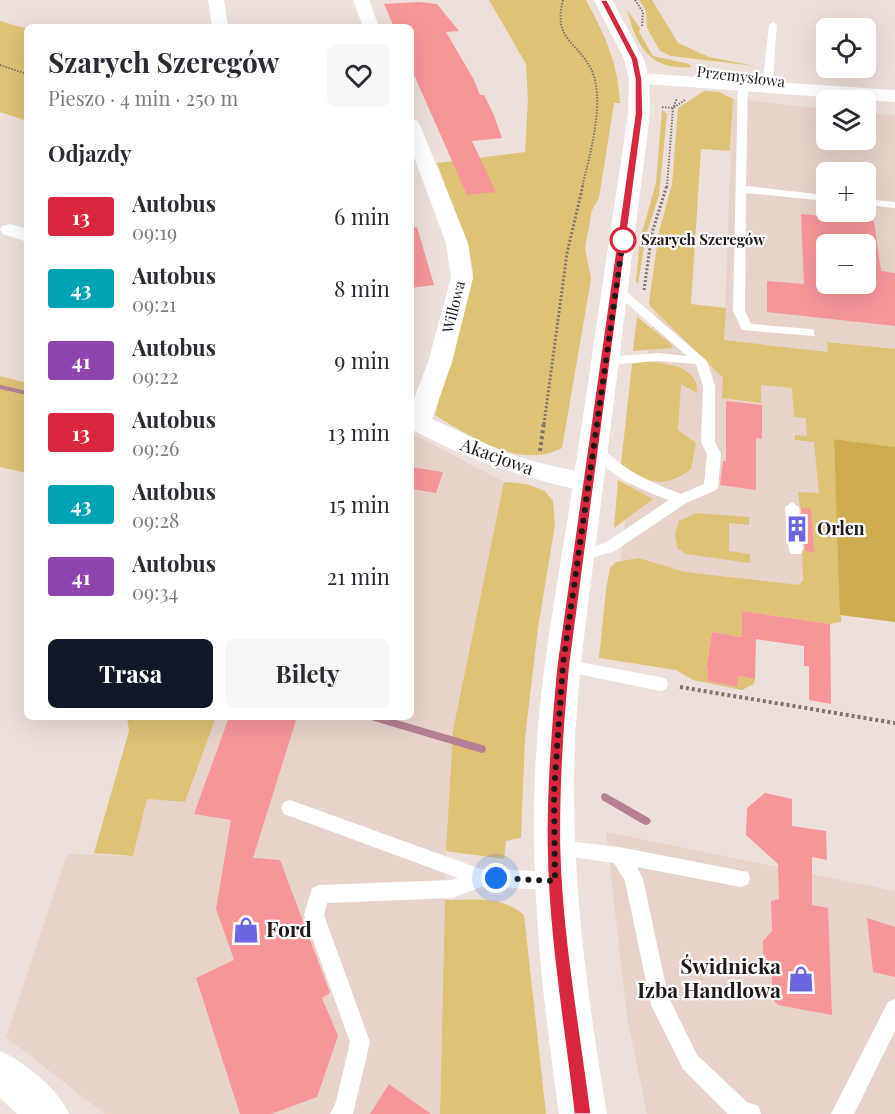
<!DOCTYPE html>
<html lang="pl">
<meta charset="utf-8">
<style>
body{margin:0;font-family:"Playfair Display",serif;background:#f7f7f7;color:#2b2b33;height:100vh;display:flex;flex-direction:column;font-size:22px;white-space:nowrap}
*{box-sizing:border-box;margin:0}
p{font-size:20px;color:#7c7c81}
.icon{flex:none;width:33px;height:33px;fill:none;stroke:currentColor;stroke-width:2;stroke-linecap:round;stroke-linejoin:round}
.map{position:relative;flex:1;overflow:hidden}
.sheet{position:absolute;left:24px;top:24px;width:390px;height:696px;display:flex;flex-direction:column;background:#fff;border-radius:9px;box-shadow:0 6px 24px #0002}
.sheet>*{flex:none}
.badge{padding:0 12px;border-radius:4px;font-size:21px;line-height:39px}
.buttons{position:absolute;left:816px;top:18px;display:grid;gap:12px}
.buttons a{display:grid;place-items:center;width:60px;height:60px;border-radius:9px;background:#fff;box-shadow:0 6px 24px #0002;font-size:30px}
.you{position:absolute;width:30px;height:30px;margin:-15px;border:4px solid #fff;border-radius:50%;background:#1a73e8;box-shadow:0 0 0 9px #1a73e833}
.map>.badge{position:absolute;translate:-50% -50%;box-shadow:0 0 0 3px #fff}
h2{padding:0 24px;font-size:22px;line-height:54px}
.round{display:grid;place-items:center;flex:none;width:63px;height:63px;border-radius:9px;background:#f7f7f7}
.head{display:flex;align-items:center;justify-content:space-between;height:102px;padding:0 24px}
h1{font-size:28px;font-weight:700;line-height:45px}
.cta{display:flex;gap:12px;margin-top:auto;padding:12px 24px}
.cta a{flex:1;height:69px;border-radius:9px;background:#111827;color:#fff;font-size:24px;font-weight:700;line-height:69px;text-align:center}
.cta a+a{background:#f7f7f7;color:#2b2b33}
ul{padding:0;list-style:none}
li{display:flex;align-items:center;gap:18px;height:72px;padding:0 24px}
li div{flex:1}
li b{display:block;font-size:22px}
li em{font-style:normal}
li .badge{min-width:66px;font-weight:700;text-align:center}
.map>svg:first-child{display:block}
.built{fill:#e8d3ca;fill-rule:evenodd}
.green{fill:#dec276}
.forest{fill:#cdad50}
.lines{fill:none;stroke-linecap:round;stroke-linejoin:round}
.stream{fill:#b68094;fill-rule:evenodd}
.building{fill:#f79699;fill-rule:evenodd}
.path-far2{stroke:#7e7571;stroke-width:2;stroke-dasharray:1.5 1.5;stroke-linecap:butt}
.path-far1{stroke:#7e7571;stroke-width:3;stroke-dasharray:2 2;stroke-linecap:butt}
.path{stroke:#7e7571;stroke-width:4;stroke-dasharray:3 3;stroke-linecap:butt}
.service{fill:#fff;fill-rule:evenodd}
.minor{fill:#fff;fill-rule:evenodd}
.secondary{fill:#fff;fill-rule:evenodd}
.primary{fill:#fff;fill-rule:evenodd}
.line{fill:#d7263d;stroke:#fff;stroke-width:1.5}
.walk{stroke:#1f1a18;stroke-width:6;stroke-dasharray:0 10.8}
.stop-dot{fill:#fff;stroke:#d7263d;stroke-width:3}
.labels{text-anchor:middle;stroke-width:4.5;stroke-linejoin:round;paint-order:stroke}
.far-street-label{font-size:15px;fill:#1f1a18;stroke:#fff}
.far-stop-label{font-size:15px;font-weight:bold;fill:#1f1a18;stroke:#fff;text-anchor:start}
.street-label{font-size:18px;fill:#1f1a18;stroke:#fff}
.poi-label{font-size:18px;font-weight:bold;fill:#1f1a18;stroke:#fff;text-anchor:start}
.near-poi-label{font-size:21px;font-weight:bold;fill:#1f1a18;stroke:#fff;text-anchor:start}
</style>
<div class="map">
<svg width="895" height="1114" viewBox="0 0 895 1114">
<rect width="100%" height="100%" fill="#eddfda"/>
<path class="built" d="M733,99L826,109V140H866V113L895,115V349L827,342L829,352L724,340ZM826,172H866V212H826ZM826,244H866V284H826Z
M654,309L684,339L813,375L840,615L617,585Z
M411,433L504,482L453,730L446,851L440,1114H105L6,1037L67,854L133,856L147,799L185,802L216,717H411Z
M606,832L895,891V1114H647L627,1017Z"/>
<path class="green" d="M489,0H586C605,36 618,62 620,103H614L599,198L592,210L585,248L591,279L562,448C520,470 471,437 435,415L473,272L468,245L437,163L525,152L528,99L526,64Z
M639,0H652L678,43L709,57L755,66L671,56L660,51L647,28L646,11Z
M627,10L640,28L639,32L653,56L689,64L691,67C650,71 636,45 627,10Z
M0,21L27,29V121L0,112Z
M704,91L719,92L733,99L730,151L701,149L691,304L726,308L724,340L828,352L827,342L895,349V447L834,439L841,622L830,624L742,611V637L712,632L706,668L708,669L707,681L736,687L738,676L755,679L754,684L742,690L693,680L676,670L599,658L606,590L610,568L616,562L639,558L685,572L799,585L803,580L802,550L814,551L811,510L800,508L798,492L819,493L814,442L795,440V435L807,436L806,418L794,417L792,388L761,385V403L722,398L723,378L650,306L649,302L659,232L672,184L678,108Z
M662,110L667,114L659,195L646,235L638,284L636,281L640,240L656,183Z
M637,317L670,343L673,348L633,351Z
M644,362C664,362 700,366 697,393L681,384L678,430L696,443L691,469C664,490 646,483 621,464L632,364Z
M0,376L27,383V473L0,467Z
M618,480L653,499L614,528Z
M504,482L526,484L545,491L553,501L555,525L538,628L525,738L521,838L506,841L504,859L446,851L453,730Z
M696,513L749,517V525L729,523V551L750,554V563L686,554L677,548L675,533L679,521Z
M127,717H216L185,802L147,799L133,856L94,853L129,731Z
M445,900C476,900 500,895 524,915L546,1114H440Z"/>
<path class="forest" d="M834,439L895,447V622L840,615Z"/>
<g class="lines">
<path class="stream" d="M0,385L27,391V395L0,389Z
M370,717H386L482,745L485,746L486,749L485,752L482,753L374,721L371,719Z
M605,793L649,818L651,821L649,824L646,825L643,824L602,800L601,797L602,794Z"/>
</g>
<path class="building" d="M419,2L437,4L459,31L446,32L474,80L480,95H484L493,113L502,138L472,141L496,192L467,195L411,68V27H394L384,4Z
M801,214L874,221L881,271L895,273V326L767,312V281L804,284ZM826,244H866V284H826Z
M417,227L434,285L411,288V228Z
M726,401L762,405V439L756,438V490L720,485L723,461H726Z
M411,467L443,472L436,493L411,489Z
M801,508L811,509L814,552L805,551Z
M742,611L830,624L831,704L809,700V666H804V646L756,639L755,679L738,676L737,687L707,681L708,669H706L712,632L742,637Z
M229,717H297L253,858L280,860L330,993L322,998L338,1036L317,1097L271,1114H240L196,978L234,960L216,909L231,820L194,814Z
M765,793L792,799V826L826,831L827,860L812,857V905L828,908L832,1015L778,1005L772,998V966L763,954V941L772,931L771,901L779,899L778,864L746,835L747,808Z
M867,918L895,927V977L873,972Z
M389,1084L431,1114H370Z"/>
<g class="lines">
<path class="path-far2" d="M563,0C553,40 576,40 591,69C606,99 590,155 582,187
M635,0L643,12L642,27
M0,65L27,74
M662,107L673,108L685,100
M667,187L673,108L677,98"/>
<path class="path-far1" d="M644,290L652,233L667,185
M544,424L567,253L583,185"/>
<path class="path" d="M540,451L544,422
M680,687L895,723"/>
<path class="service" d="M773,22L777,25L772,89L767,92L762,89L769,25Z
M743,74L748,77L746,186L826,195V201L746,193L745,311L751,324L810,329L814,330V336L742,330L733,311L738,77Z
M866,199L895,202V208L866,205Z
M617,285L621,287L707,361L715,386V442L721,454L718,487L716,490L686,503L615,551L578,562L573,561L570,557L573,553L605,543L669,500C639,489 607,476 588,448L590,445H600C622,470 650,482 681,494L704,484L707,454L701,442L703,386L696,364L658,361L605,365L599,361L605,357L658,353L687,356L613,291L611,289Z
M792,502L799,507L803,550L801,554H791L789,550L785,507Z
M563,659L660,677L666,679L668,684L666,689L660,691L563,671L557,670L555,665L557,660Z
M290,800L481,869L555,872L562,875L564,881L562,887L555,890L481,887L452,898L327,903L324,915L370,1042L353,1114H330L336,1102L350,1042L304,915L312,888L319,885L452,880L458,878L284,814L281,808L284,802Z
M558,840L619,847L748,872L750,878L748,884L741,887L637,867L643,879L668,996L697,1055L747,1102L758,1106L761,1114H728L683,1069L651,1005L625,881L614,863L551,854L549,848L551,842Z
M895,999V1031L854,1114H831L888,1002Z"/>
<path class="minor" d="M208,0H224L228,27H212Z
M353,0H369L379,27H363Z
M411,119L418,121L420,125L468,243L473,278L452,362L432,419L506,453L540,463L598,476L602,483L598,490L589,492C526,479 467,460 411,429V407L428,362L451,278L446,243L411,149Z
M10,224L27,229V242L3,234L0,229L3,226Z
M0,1051C24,1061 59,1090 69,1114H17L0,1098Z"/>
<path class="secondary" d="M639,73L895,90V102L632,83L629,79L632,75Z"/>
<path class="primary" d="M594,0H612L644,59L649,79L650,114C633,246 617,378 600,511C589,599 575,688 574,777C573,891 588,1002 607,1114H559C543,1002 530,889 535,776C538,687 555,598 569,510C589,378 608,246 628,114L629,79L624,59Z"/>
</g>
<path class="line" d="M600,0H607L638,59L642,79L643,114L570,664C564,725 560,786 561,847C563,936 580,1025 591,1114H574C564,1025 548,936 547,846C546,785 551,725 557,664L635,114V79L631,59Z"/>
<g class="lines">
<path class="walk" d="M496,878L555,881L554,792L563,664L623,240"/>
</g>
<defs>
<g id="building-bare" transform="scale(2.07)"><path d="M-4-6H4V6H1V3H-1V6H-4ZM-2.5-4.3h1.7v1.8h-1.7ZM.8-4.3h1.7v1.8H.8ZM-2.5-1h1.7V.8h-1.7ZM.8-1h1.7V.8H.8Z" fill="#6d66e0" stroke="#fff" stroke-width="2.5" paint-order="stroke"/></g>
<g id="shop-bare" transform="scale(2.07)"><path d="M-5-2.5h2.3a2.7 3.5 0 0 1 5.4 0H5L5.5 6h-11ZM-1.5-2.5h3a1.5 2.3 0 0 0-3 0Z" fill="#6d66e0" stroke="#fff" stroke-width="2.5" paint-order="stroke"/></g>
</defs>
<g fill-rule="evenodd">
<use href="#building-bare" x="797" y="529"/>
<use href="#shop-bare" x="246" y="930"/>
<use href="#shop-bare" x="801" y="979"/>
</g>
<circle class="stop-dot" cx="623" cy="240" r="12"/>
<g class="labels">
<g class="far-street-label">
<text transform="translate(741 77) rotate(7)" y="5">Przemysłowa</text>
<text transform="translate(454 307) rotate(-76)" y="5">Willowa</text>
</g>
<g class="far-stop-label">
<text x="641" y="245">Szarych Szeregów</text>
</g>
<g class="street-label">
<text transform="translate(497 457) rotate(20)" y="6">Akacjowa</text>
</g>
<g class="poi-label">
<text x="817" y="535">Orlen</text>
</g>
<g class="near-poi-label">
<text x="266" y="937">Ford</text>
<text x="781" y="974" text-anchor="end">Świdnicka<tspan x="781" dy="24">Izba Handlowa</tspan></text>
</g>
</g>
</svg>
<div class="buttons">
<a><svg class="icon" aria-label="locate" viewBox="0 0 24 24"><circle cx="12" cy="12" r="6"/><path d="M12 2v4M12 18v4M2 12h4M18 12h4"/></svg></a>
<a><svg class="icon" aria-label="layers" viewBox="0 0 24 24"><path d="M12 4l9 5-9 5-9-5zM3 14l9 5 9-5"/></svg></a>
<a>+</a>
<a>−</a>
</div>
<div class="you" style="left:496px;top:878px"></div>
<section class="sheet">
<div class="head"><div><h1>Szarych Szeregów</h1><p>Pieszo · 4 min · 250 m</p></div><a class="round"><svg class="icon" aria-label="heart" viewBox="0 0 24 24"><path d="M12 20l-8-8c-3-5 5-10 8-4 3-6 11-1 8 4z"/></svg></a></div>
<h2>Odjazdy</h2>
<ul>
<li><span class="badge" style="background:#d7263d;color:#fff">13</span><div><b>Autobus</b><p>09:19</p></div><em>6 min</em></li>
<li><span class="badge" style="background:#00a3b4;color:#fff">43</span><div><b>Autobus</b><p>09:21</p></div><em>8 min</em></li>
<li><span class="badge" style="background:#8e44ad;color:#fff">41</span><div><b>Autobus</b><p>09:22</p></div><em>9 min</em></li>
<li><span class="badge" style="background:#d7263d;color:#fff">13</span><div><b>Autobus</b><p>09:26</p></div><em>13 min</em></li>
<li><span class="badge" style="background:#00a3b4;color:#fff">43</span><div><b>Autobus</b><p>09:28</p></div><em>15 min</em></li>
<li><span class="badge" style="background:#8e44ad;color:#fff">41</span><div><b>Autobus</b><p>09:34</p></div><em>21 min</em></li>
</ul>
<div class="cta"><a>Trasa</a><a>Bilety</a></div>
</section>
</div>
